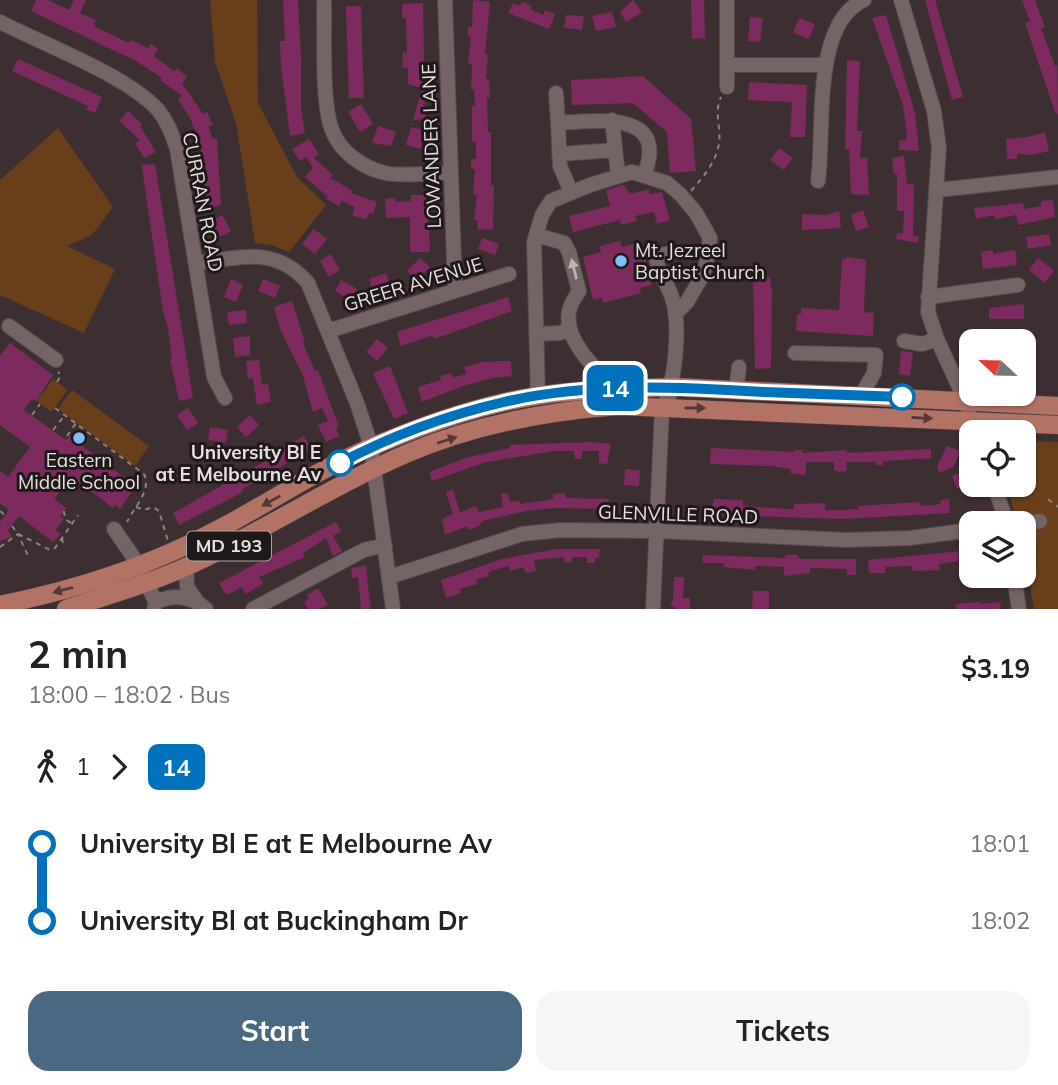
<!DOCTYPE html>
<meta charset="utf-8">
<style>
body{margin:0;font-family:Mulish,sans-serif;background:#f6f6f6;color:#222;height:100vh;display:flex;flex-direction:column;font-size:26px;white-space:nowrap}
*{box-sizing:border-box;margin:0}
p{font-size:23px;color:#767676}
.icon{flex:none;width:38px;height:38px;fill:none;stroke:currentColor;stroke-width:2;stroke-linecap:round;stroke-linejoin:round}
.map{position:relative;height:609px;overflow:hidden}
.side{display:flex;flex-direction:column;background:#fff;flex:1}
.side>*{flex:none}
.badge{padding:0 14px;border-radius:10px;font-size:24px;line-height:46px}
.needle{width:46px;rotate:292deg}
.controls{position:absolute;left:959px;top:329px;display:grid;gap:14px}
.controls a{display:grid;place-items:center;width:77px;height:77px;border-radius:14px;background:#fff;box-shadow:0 2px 5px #0004;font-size:35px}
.map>.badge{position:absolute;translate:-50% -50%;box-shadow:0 0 0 4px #fff}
.legs{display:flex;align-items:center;gap:10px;height:77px;padding:0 28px;font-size:23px}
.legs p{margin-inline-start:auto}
.summary{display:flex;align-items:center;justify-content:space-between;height:119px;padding:0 28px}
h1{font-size:38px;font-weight:700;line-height:52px}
.button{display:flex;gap:14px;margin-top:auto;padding:14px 28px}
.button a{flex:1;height:80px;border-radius:21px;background:#4b6883;color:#fff;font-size:28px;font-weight:700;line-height:80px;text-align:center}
.button a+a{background:#f6f6f6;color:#222}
ul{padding:0 28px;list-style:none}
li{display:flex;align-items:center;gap:24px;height:77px;font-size:26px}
li i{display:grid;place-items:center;width:10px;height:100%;margin:0 9px;background:currentColor}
li i::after{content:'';width:18px;height:18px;margin:-9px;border:5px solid;border-radius:50%;background:#fff}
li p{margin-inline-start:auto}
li:first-child i{background:linear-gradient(#0000 50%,currentColor 0)}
li:last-child i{background:linear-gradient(currentColor 50%,#0000 0)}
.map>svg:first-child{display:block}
.green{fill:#683e1b}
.building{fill:#7d2b5f}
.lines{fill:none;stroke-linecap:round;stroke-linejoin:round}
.minor-casing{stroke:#574b4c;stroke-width:16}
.major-casing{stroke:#574b4c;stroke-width:19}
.path{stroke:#8d8283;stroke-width:2;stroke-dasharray:5 5;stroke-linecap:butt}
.minor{stroke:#746466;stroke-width:14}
.major{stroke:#b37266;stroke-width:18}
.oneway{fill:#bfb3b5}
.oneway2{fill:#533835}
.line-1-casing{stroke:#fff;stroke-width:16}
.line-1{stroke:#0072bc;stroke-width:10}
.poi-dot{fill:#7ebef9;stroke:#20191a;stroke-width:2.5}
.stop-1-dot{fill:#fff;stroke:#0072bc;stroke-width:3.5}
.labels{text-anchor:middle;stroke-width:6;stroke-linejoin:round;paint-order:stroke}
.shield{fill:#20191a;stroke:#aba3a4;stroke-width:2}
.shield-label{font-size:18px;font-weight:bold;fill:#e7dedf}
.street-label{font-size:19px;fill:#e7dedf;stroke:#20191a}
.poi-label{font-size:19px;fill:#e7dedf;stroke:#20191a;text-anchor:start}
.stop-label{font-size:19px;font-weight:bold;fill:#e7dedf;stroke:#20191a;text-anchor:end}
</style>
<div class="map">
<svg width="1058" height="609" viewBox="0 0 1058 609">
<rect width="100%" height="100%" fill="#3d2f31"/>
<path class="green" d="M210,0H257L258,103L297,177L326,205L289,252L272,245L255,243L236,123L215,62Z
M58,128L113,207L92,235L67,246L115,269L84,333L0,295V180Z
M53,379L68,390L51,412L37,401Z
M72,390L149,446L135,466L58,409Z
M1024,441L1058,442V609H1034L1024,550V523H1017L1007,485H1024Z"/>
<path class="building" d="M36,0H48L69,10L74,0H86L80,13L96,20L94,26L129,43L131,40L148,48L151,44L158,49L154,56L174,71L177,68L187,77L182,83L203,114L207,112L213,125L208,127L213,139H217L221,205L208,208L199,141L190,118L178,99L182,96L160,80L162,78L136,61L31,11Z
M283,0H298L301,58V108L305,133L290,136L281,66L280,41H285Z
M473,0L490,2L485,54H488L486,79H489L490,98H487L488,132H491V185H494L493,229L478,230L477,220H474L477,195H473L475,169H471V159H476V142H472V106H475L474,90H471L472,64L468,63L471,37H468V27H472Z
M633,0L642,12L626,22L620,12Z
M691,0H704L705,38L692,39Z
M925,0H935L963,97L952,100Z
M1022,0H1035L1045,27L1041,28L1055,66L1057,65L1058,114L1056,115L1025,23L1030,21Z
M522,2L532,6L530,9L543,15L545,10L555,14L549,29L508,13L513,3L520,6Z
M423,3L425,119L413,120L422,88L408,84V68L402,67L403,52L407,53L406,18H402V4Z
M346,6H361L364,98H349Z
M612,12L616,27L596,31L592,16Z
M566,15L584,16L582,30L564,28Z
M886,15L915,113L919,151L899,150V140L906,141L907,135L903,105L872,18Z
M750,17L763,18L760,42L748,41Z
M799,18L815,24L809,39L793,33Z
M18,59L102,97L95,113L86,109L88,106L12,71Z
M847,60L860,61L857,131H862L860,158H867L869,195L851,194L849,149H845Z
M643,76L691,119L696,171L670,173L667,132L633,103L572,105L571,80Z
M749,82L807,85L805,137H790L792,102L748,100Z
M361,104L373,124L360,132L348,112Z
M128,111L142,124L140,126L156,152L144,158L135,143L140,140L119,121Z
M378,126L396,132L391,146L372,143Z
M411,127L426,131L421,149L406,145Z
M1045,132L1049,151L1032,155L1017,154V159H1007L1006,139L1028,137Z
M309,139L319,154L314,158L333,175L330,178L353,191L351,193L377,202L373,214L369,213L366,220L352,215L355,207L342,201L339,206L326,199L328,197L305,177L313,168L306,157L300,161L292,149Z
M779,148L793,158L784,170L770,160Z
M904,156L907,184L914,185L913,236L919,237L918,243L896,239L897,233L903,234L904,211H897V174H894L892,158Z
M155,164L193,398L179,401L170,359H172L168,328L163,311L142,168V165Z
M624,185L630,194L649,189L650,194L662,192L670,220L657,224L654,212L635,216L637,221L621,225L620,220L573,232L569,216L610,206L606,190Z
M411,195H427L430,252H410V217L386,218L385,199L395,198V202L411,201Z
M1053,200L1055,217L1018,225L1016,215L995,219L994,215L976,219L974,208L1023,203L1024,209L1041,206V201Z
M863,210L869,227L856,231L851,215Z
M839,211L841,228L802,230V214L826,215Z
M222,215L231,231L220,237L210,222Z
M314,229L327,239L315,254L302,244Z
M1049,234L1051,245L1028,249L1026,237Z
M482,238L499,244L495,255L478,249Z
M620,241L622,247L641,242L652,285L640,288L641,293L603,303L602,298L593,300L583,257L601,252L600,246Z
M993,250V254L1015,250L1017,265L983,269L981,252Z
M331,254L340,270L329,277L320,261Z
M847,257L866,260L864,312L874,313L873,336L796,331L797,314H801V308L839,310L842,259H846Z
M420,258L430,267L417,280L407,271Z
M1038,258L1054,271L1045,283L1029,270Z
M386,273L390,285L372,291L369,279Z
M753,277H770L772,292L771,368L755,369Z
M231,279L243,285L236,302L224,297Z
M263,279L280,286L275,298L258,291Z
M341,280L357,289L351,300L335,291Z
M508,297L512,311L443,336L434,339L433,335L401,346L397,332Z
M292,301L305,342L303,343L315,371L318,370L339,427L336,428L339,436L326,442L318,425L328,421L322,408L313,412L303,376L281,331L274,307Z
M1024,304V319H989V308Z
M246,310L247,323L229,325L227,312Z
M250,336V355L235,357L233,338Z
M377,339L388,348L377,361L366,352Z
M10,343L53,375L36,401L32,399L24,410L66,440L69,436L136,486L120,509L115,505L113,508L71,476L54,499L66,508L60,517L64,519L55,530L61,534L53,542L19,516L8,530L12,537L0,541V522L9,510L0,503V471L8,477L30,447L0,425V356Z
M901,351L913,352L910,376L899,374Z
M259,360L262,385L268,384L271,402L257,405L253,378L248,379L246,361Z
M511,361L512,376L493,378L463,386L422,402L418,387L441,380L440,376L451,373L453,378L466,374L464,367L482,362Z
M390,366L408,413L394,419L373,373Z
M188,408L198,423L187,430L177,415Z
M250,415L259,425L246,437L237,427Z
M210,427L228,430L226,443L208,440Z
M304,436L311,449L241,490L243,492L179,525L173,513L223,485L221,482L233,475L235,479L268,459L265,453L278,447L279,450Z
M590,442L611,444L607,464L599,463V451H582V459H575L574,451H554L486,462L432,481L429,472L469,457L510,448V445Z
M947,446L961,451L953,467L939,473L937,467Z
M711,448L793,452L794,450H802V453L847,450V453L931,449V458L883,461V465H876V462H846L847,471L839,472L834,470V462H806V475L791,474V469L771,466L710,464Z
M625,469L640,470L639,486L624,485Z
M966,470L971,484L957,489L952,476Z
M453,490L460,512L476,506L479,512L503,507L501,494L508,493L510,502L519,501L520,504L553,499V494L565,493L566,498L609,499L608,509L554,508L526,511L482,521L479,526L469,530L467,526L445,535L442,519L453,514L446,492Z
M714,499L743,500V506L787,509H794V504L825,503V510H841L858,509V506L920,502V505L926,506L941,504L940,500L949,499L950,513L841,519L723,515L710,514Z
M336,522L341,531L333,536L342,551L333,556L326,538L303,553L305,557L259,577L263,584L245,594L242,587L227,595L224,592L219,583Z
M556,549H600L599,558H595V563H587V557H572V562H564V557L534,560L536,571L525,573L524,567L510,571L509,566L493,570L488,573L489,576L476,580L477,584L460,589L461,593L446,598L441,580L502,559Z
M962,551L963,560L939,564L940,570L912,571V566L885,567V573H869L868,560Z
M703,555L785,558V555H797L800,559H856V575H847V569L810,568V573L784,576V567L755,566V570L724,567L723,563H703Z
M366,565L368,586L371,609H361L358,577L352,578L351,568Z
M674,577H684L683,598H690V609H676L670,603L673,600Z
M318,588L328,605L320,609H308L304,602L309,598L307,595Z
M753,591H769V609H752Z
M980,602V604L1000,602L1001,609H957L956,604Z"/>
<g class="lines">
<g class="minor-casing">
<path id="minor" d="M324,0C325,34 321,101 332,130C340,152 363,168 385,173C405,177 430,173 450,173
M445,0L455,291
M901,0L934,111L939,148L928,312L937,339L965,400L975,432
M0,22C43,44 128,76 158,110C168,122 172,135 177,149L214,377L225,398
M728,65H824
M727,87V0
M556,93L558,123
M612,120L618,175
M559,154L615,150
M818,181C825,133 811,23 864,0
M938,190L1058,177
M571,192L560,166L558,123C597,121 670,110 644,175
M536,235L564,243L569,252L579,291C577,295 573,300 571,305C558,335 596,370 615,388
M670,253L656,256C657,273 668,283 672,298C680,320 676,364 670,387
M196,263C240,258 275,245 308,283L357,403L371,446L393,609
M928,297L1018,285
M9,326L56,360
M328,331L509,274
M536,334L560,333L567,330L569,324
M904,341L922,344L937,339
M795,353L876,355L874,373L861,396
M736,390L739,367
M538,396L534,242L542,215L551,201L590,185L632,172L667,183L681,195L696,213L710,238L706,265L701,278L687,302L675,314
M994,485L1007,523
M1024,524L1040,521
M114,529L132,555L156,602L154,609
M186,567L187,587L196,600
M1014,576L1019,609
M389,577L522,534L561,530L657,531L847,540L910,538L971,530
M156,602C174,594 191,596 206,609
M253,609L364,550L385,545
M653,609L662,408L674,387"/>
</g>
<g class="major-casing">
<path id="major" d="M0,605C74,590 148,567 215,531C268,504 319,468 374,446C416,428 460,412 505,402C560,389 618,389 674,387L1058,406
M66,609C113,594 161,580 205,558C274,524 338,483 408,453C474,425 548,411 619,406L1058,425"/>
</g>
<path class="path" d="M691,191C702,178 714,165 718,148C723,131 713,114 721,97
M57,382L61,375L58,372
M55,408L144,474C152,491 134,507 127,522
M32,415L40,404
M53,430L65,415
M67,436L76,423
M1048,499L1058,507
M136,507L144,510L153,507L159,511L168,541
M0,511L6,516
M64,511L65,519L71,523
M12,526L18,534L50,550L55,548L78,515
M62,538L64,548
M0,547L18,534L29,558"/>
<use href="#minor" class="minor"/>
<use href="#major" class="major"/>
</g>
<defs><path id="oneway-solid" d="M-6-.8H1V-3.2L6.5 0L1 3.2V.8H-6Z" transform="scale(1.75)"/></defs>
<use class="oneway" href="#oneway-solid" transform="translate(574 269) rotate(-104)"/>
<g class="oneway2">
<use href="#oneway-solid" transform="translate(695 408)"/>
<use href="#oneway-solid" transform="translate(922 418) rotate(3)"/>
<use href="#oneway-solid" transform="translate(447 440) rotate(-18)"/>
<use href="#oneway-solid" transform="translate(271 501) rotate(151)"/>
<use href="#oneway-solid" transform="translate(63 590) rotate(165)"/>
</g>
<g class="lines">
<g class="line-1-casing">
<path id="line-1" d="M340,463C391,436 448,415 504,402C589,382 678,387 764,392C810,394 856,395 902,397"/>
</g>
<use href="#line-1" class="line-1"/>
</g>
<g class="poi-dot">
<circle cx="621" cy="261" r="7"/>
<circle cx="79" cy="438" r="7"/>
</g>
<g class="stop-1-dot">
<circle cx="902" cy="397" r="12"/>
<circle cx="340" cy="463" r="12"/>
</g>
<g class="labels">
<rect class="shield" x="187" y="531.5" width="84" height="29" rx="5"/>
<g class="shield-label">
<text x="229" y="552">MD 193</text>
</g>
<g class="street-label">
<text transform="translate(431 146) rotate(-92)" y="7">LOWANDER LANE</text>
<text transform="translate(203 202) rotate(79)" y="7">CURRAN ROAD</text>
<text transform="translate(413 284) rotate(-17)" y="7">GREER AVENUE</text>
<text transform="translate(678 514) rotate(2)" y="7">GLENVILLE ROAD</text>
</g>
<g class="poi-label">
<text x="635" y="257">Mt. Jezreel<tspan x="635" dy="22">Baptist Church</tspan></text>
<text x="79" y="467" text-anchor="middle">Eastern<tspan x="79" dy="22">Middle School</tspan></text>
</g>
<g class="stop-label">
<text x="321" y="459">University Bl E<tspan x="321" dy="22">at E Melbourne Av</tspan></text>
</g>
</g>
</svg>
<div class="controls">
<a><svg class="needle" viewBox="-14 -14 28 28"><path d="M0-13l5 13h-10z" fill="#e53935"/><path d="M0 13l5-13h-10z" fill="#767676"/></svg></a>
<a><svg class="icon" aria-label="locate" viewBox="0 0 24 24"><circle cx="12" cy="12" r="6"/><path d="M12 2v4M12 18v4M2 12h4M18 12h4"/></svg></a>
<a><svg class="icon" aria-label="layers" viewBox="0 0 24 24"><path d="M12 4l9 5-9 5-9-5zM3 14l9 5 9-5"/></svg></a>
</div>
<b class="badge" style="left:615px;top:388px;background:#0072bc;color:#fff">14</b>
</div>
<section class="side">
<div class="summary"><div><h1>2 min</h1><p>18:00 – 18:02 · Bus</p></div><b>$3.19</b></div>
<div class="legs"><svg class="icon" aria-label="walk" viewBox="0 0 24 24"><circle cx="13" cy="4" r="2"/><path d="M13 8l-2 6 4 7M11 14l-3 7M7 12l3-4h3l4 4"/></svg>1<svg class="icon" aria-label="forward" viewBox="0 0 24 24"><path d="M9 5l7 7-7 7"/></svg><b class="badge" style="background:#0072bc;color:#fff">14</b></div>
<ul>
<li><i style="color:#0072bc"></i><b>University Bl E at E Melbourne Av</b><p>18:01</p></li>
<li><i style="color:#0072bc"></i><b>University Bl at Buckingham Dr</b><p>18:02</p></li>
</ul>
<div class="button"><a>Start</a><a>Tickets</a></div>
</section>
